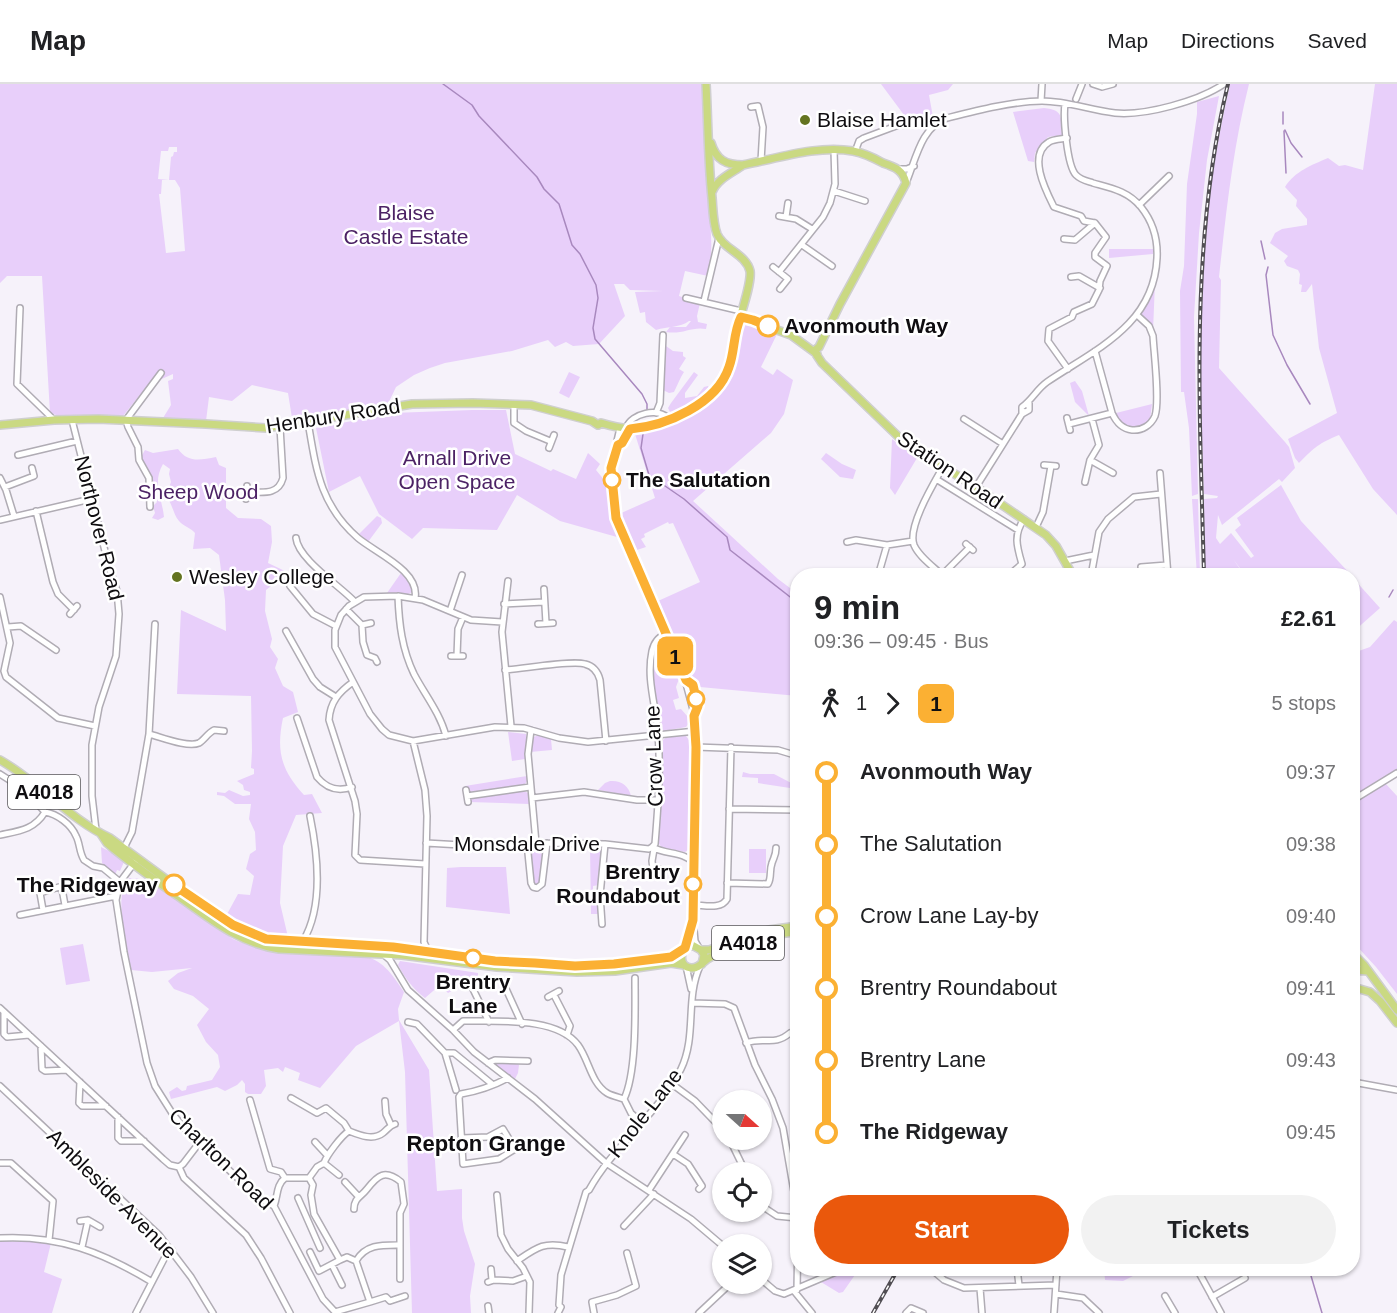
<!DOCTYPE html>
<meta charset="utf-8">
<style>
body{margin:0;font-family:Helvetica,sans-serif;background:#f2f2f2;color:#202124;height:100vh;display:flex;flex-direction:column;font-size:22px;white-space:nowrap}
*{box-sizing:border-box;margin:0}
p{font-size:20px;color:#757577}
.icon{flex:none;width:33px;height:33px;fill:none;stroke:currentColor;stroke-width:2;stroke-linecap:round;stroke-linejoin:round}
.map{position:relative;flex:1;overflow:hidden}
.sheet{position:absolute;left:790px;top:484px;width:570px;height:708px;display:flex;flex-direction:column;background:#fff;border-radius:24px;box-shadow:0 2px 4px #0004}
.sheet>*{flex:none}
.badge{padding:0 12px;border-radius:9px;font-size:21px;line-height:39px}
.needle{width:39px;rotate:111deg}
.fabs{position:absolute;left:712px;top:1006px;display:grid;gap:12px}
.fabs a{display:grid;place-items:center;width:60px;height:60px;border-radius:50%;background:#fff;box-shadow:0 2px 4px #0004;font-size:30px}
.map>.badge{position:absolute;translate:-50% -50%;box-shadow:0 0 0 3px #fff}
.legs{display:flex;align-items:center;gap:9px;height:66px;padding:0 24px;font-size:20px}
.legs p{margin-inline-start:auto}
.headline{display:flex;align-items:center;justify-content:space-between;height:102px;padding:0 24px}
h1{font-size:33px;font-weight:800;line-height:45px}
.cta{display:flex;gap:12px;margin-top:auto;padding:12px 24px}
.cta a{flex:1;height:69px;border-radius:36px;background:#ea580c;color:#fff;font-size:24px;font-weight:800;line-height:69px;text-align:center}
.cta a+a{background:#f2f2f2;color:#202124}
ul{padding:0 24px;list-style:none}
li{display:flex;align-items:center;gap:21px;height:72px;font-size:22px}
li i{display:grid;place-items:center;width:9px;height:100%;margin:0 8px;background:currentColor}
li i::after{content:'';width:15px;height:15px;margin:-8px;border:4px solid;border-radius:50%;background:#fff}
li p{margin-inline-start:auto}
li:first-child i{background:linear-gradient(#0000 50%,currentColor 0)}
li:last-child i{background:linear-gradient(currentColor 50%,#0000 0)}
header{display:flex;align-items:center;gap:36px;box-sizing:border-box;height:84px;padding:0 30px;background:#fff;border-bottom:2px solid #e0e0e0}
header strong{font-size:28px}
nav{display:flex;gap:33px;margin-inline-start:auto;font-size:21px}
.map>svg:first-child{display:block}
.green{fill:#e8cffa;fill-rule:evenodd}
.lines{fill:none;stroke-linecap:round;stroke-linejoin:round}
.stream{stroke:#a888be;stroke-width:1.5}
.minor-casing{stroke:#b0acb4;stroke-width:8}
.major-casing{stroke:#cfcfcf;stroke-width:10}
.minor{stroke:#fff;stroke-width:5}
.major{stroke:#cad982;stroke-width:7}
.rail-casing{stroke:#514e53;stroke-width:4}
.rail{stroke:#fff;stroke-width:1.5;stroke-dasharray:4.5;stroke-linecap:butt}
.line-1-casing{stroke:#fff;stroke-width:14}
.line-1{stroke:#fbb033;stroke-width:9}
.poi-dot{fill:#647420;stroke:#fff;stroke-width:2}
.stop-1-dot{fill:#fff;stroke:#fbb033;stroke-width:3}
.labels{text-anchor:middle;stroke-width:5;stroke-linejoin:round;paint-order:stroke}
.shield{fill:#fff;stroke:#575658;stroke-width:1.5}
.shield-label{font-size:20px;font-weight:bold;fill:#0f0d10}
.poi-label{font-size:21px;fill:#0f0d10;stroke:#fff;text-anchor:start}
.park-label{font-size:21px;fill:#4c2265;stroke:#fff}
.stop-label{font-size:21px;font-weight:bold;fill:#0f0d10;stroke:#fff;text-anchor:start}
.street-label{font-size:21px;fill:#0f0d10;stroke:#fff}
.neighbourhood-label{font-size:22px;font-weight:bold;fill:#0f0d10;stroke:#fff}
</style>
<header>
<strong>Map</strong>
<nav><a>Map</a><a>Directions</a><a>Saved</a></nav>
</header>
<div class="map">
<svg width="1397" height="1229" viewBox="0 0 1397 1229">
<rect width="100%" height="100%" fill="#f6f2fa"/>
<path class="green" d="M0,0H704C705,34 705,69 707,103C709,134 715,161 708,192L685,187L679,212L700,219L697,232L698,238L707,240L706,245C692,242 682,251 666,248L670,243H686L691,237H689C680,244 668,242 656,246L646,238L645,228L640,229L635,208L663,207L630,206L624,200H614L625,232L599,260L573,262L566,258L555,263L548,256L512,267L445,279L430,284L414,291L396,303L387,322L292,334L288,309L252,301L232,317L209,313L206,337L163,334L171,321L168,297L173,295V290L148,301L123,332L56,331L50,329L42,192H7L0,199ZM169,63H177V68H174L173,72L171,73L169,96L158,95L161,67H168ZM162,96H175L180,104L185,167L166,169L159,110H161Z
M881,0H953L948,6L929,11L933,33L907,35Z
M1230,0H1249C1233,63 1226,129 1219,193L1221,196L1219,284L1285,358L1289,363L1295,384L1282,398L1279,395L1222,441L1218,431L1216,454L1220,460L1231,449L1251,474L1254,472L1235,446L1241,441L1237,434L1281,401L1301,437L1352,492H1246L1233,475L1245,492H1205L1204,415L1217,414L1218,412L1204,410C1201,324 1197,239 1205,153C1209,101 1219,51 1230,0Z
M1375,0H1397V431L1373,405L1339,351C1318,360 1316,362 1299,379L1295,374L1288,355L1337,329L1319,264L1312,200L1306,208H1301L1302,201L1299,200L1300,190L1298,186L1287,182L1284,177L1288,172L1270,159L1275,149L1282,145L1307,141V135L1296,122L1297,116L1285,103C1295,87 1312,81 1328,74L1339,82L1345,81L1363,86Z
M1219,12L1207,76L1199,149L1194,233L1198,410L1192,412L1189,344L1184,308H1181L1180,207L1184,182L1187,100L1197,30V18Z
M1044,24C1064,26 1061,33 1062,51L1048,53L1035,69L1034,78L1028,77L1013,28Z
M1109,165H1153V170L1109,174Z
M1155,198L1153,247L1141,230Z
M742,237L778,248L761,283L773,291L777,285L793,296L784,330L771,349L693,417L778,495L798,510V612L700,603L690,591L658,517L700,498L673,439L669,440L668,438L644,450L645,453L641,455L646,463L634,467L619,430L655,414L635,350L658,343L679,334L730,290L735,275L738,251Z
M666,262L673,267L683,268V272L686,274L679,285L684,288C680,294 678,300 674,308L669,309L663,306L664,265Z
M569,288L580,293L569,314L559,309Z
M694,288L698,291L685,309V314L697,312L704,303L708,302L710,306L695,318L671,330L668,324L671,319Z
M1075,297L1082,307L1089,332L1075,318L1070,299Z
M1152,320L1150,336C1139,348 1121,345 1116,329Z
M472,326H506L515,370L551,387L553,385L576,395L588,369L600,380L596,386L605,397L617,453L560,437L517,411L497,446L423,444L412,455L379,430L360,392L329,408L316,344L393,329Z
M892,355L917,374L895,411L890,404Z
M178,365C188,379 200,376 216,373L219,381L226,384V424L238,434L261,435L271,442L272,458L268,479L287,488L284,492L266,506L265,527L272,555L270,563L278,575L275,584L283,602L293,608L298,628L283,634C276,667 281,686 304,711L312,710L322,729L296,731L283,762L280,819L288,853C265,853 245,843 226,832L238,810L250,811L254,792L246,785L250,770L256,766L255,748L249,735L251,720H235L224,712L217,711V708L225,709L229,706L243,712L250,711V708L244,706L243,701L237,697L254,690V685L251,684L252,667L251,612L177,610L181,526L226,547L225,516L219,471L210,464L193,465L195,449C190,443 184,443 179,437C173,430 173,421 167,414L168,406L171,398L169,390L170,385L163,380C152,399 162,413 164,433L158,436L152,434L155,429L153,422L157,418L152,405L150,390L141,373L145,366L153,369Z
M826,369L842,380L856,386L853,395L840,393L821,375Z
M1192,415H1198L1200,492H1197Z
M377,432L381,434L382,439L368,458L359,450Z
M401,489L409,495L413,508L408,510L387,509Z
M1353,494L1380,524L1353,548Z
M1394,536L1397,538V686L1353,714V569L1370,563Z
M661,555L667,561L680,592L676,603L679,614L673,616L676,626L681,625L688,633L689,639L686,643L664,647L659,643C656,619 644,575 661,555Z
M508,648L526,650L527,655L525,675L512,677Z
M538,651L551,655L552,666L530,668L532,654Z
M686,652L691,659L688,766L685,768L662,764L657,757L660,658L667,653Z
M743,688L750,690H774L797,702L790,704L758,699V694L742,693Z
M527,692V697L524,702L469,709L465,702Z
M610,697C621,696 629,702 631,712L598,706L605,699Z
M1385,699L1397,712V910L1376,883L1353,858V718Z
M522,706L528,709L529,720L469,718L471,713Z
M531,762L545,763L541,798L538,802L533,800L529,764Z
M590,762L600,763L602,770L599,801L593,802V812H598L599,825L597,826L599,830H591Z
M101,763L113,769L124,778L120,787L117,786L115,791L102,779Z
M749,765H766V789H749Z
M461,783H506L510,830L446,823L447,784Z
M129,794L143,795L151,798L233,855C273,873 317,870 359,871C383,875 391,889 404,908L398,925L399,936L429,986L437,1107L462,1105V1134L464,1147L475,1180L470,1212L471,1229H412L405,988L399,937L356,962L320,1004L298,996L300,989L285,983L283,988L278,984L264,986L266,1002L261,1010H248L245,1008V1000L242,996L237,1001L225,1007L217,1003L171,1015L169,1008L177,1003L182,1007L186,1006L187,1002L212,996L220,983L218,971L206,958L197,941L209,925L193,912L174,905L168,897L178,889L192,884L152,888L131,886C128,863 112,813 129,794Z
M83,860L90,897L66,901L60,864Z
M400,877L478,889V893L448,909L440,901L425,914C413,905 405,894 398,881Z
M494,977L516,979L519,981L518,989L514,997L493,979Z
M0,1157L46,1158L50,1161L51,1159L44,1188L62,1195L52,1229H0Z
M848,1185H853L857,1188L843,1208L839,1209L821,1198Z
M1104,1185H1137L1133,1188V1192L1123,1197L1105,1196Z"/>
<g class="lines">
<path class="stream" d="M443,0L472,21L479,32L537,93L544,105L559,120L572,161L580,170L596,201L598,214L593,244L595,255L642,310L647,320V327
M1283,28V40
M1285,46L1291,59L1302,73
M1284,47L1286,89
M1261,157L1265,175
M1268,183L1266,191L1273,251L1287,281L1310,320
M645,339V337
M643,350L641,364L649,391L684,415L727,453L730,466L794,516L798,517
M1389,513L1393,506
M1309,1185L1322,1229"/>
<g class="minor-casing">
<path id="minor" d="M1093,0L1102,3L1113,0
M1076,15L1082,0
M1041,17L1042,0
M751,23L758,22L763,43L761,77
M1067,54C1061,55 1053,55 1049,58C1027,71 1046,107 1054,123L1081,132L1084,137L1095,139L1106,153L1095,169V173L1107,182L1100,197L1099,206L1092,220L1074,228L1072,233L1049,245L1048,257L1068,285
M855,68L859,57L864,54L904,39L921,36
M899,85H907L914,82
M906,99C916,75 921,43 947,34C975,27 1014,17 1042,17C1067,17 1090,26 1115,29C1145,32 1199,17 1224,0
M834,107L865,117
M1139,121L1169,92
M779,132L796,135L812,145
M786,133L788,119
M1064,155L1075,156L1095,139
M802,161L832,182
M773,183L788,195L780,205
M779,188L823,133L830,119L835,100L834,66
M1071,193L1079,192L1100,204
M686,214L741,227
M704,217L719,154
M20,224L17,300L54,336
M1095,267L1112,329C1116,338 1122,345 1132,346C1142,347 1151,341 1155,332C1160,317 1154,270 1153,252L1149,242L1137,231
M514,320V339L526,347L550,357
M656,329L660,319L663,251
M1022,330V323C1032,316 1037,305 1047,298C1096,265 1154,241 1157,174C1158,154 1153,138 1141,123C1128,107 1111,104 1093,99C1087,97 1081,96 1076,91C1067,82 1063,33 1065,20
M1067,334L1070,346
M964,335L1003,360
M72,336L109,483L117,507L119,530L116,572L99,623L92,661V712L96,746
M126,336L128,343L138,363L139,376L149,394L150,423
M126,336L161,289
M308,338C316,385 320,421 358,454C376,469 420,487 415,514
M1069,340L1112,329
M626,344C632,329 658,323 669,335
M630,345L622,359L618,361C606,392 612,423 623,454L684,592L695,633L696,663L693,836L695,857L699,864
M618,361L617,357L620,344
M549,364L554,351
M18,371L77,357
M1090,376L1113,389
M1044,381L1056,382
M1160,389L1168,492
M0,394L6,406L14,432
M936,395L1018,446
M1085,398L1090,376L1099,361L1092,335
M5,403L34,392L32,384
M976,403L1022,330L1029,326V319
M247,408C262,408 278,412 283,394L280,343
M246,415L247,402
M36,427L53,498L58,510L74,526
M0,436L91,415
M1036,443L1043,428L1051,382
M296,454C298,475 340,502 355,518
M847,458L856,456L887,461L913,457
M966,460L973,466
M1065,477L1094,471
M1141,483L1167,481
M942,491L970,463
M878,492L887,461
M943,492C934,483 919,473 914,461C907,443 934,399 943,383
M1008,492L1022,480C1017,463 1013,451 1024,435
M1091,492L1099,448L1108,435L1134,413L1161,410
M508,497L502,548L511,642
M290,502L313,530L336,542
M544,505L546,539
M398,512C399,540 402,565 414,590C425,611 440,629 446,652
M0,513L10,559L4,587L6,593L58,634L95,642
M504,520L544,518
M346,525L362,541
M450,527L462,491
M70,530L77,522
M502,538L471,536L423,516L398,512L364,513L349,522L341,531L335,546V563L370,630L382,645L389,651L413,657L495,643L524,644L559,654L588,658L696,647
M371,539L362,541L363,558L367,571L375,574L377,578
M538,540L553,539
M8,543L21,542L56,566
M286,547L313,595L320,603L336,613
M451,572H463
M457,572L458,545L463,533
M505,586C522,585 571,576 585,580C593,582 598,588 600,596L606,657
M353,598C339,608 330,618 329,636L355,717L357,730L355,771L360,776L425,780
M297,634L317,693C327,705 338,708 352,703
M531,646L528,670L536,759
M149,650C161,653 188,664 199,659C204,656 208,649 214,646L224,647
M413,657L425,706L427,732L424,858L428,867
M696,663L778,666L798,672
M0,690L25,706L45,728C34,746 19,747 0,751
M466,706L468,718
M467,712L530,703
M532,714L584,708L637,716H658
M1353,716L1397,689
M17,720L25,706
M729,725L798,726
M45,728C57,730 71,740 76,752C80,759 79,768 84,776L93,782L103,784L120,798
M426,759L479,762L536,759L605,760L649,765L652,763C666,771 683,767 694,779
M527,759L531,799L533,803L537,804L542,800L547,759
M652,763L655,760C658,723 661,687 658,649C656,622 646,595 652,567C654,558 658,554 666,549
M123,766L132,748L149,650L155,540
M135,778L120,798L116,816L124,868L147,979L155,1002L172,1029L185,1045L259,1114L274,1122L323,1215L336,1229
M653,785L652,777L654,765
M646,791L653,785H659
M727,799L768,800C772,793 769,787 772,779C774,773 776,771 776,764
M693,821C704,821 721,826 727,815L731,663
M43,826L40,809L59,803L62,805L65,821
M20,831L116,812
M602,840L600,811L605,760
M303,857C324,822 318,771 310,732
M685,864L692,840
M383,870L390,876L408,906L453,946L474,968L535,1015L606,1079L691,1135L723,1162
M686,882L691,905
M472,903L489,938
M506,905L522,940
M554,911L570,942L567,951
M548,913L559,907
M692,919L725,920L734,924L755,981L772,1015L783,1044L796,1119L798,1148L797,1206
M0,924L163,1075L170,1081L179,1083
M4,928V950L7,953L29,951
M408,938L417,940L445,969L456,1006
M453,946L463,937C496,938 556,932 578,961C589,976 591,999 607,1009C612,1012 618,1013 624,1015L631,1029L641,1038
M746,959C765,952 773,963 790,949
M41,962L42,985L45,987L67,986
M445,969H454L492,1000
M488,979L495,976L528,977
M80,998L79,1019L82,1022H106
M1353,998L1397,1006
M672,1000L695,1017L723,1046
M0,1002L159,1151L191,1193L213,1229
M624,1015C637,988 635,925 635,894
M250,1016L270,1085L281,1088L285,1094
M385,1017L386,1030L391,1041
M118,1033V1054L121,1057H144
M349,1047C359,1051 373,1057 383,1049C388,1045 389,1042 395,1040
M462,1054L488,1053L503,1045L515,1065L499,1075L463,1080L459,1013L461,1010C479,1007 493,1002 508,994
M730,1056L746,1089
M315,1058L327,1071
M673,1070L688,1080L702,1102L699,1105
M0,1079H11L53,1117L49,1156
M324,1079L339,1091
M179,1083L184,1094L246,1151L261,1174L290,1229
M179,1083L183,1080L199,1059
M309,1094L313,1101L311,1111L314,1130L340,1176L347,1173L356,1177L370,1218L335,1228
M345,1098L358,1112
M649,1106L685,1051
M497,1111L501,1151L508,1165L523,1184L530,1198L529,1229
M298,1114L320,1164
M274,1122C278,1112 276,1101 285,1094H309L317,1083L324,1079C327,1071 341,1052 349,1047L344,1039L326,1024L317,1029L291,1014
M762,1122L777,1132L797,1134
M354,1125C354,1114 361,1113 367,1105C378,1091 385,1085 401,1098L404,1120L400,1129V1195
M88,1136L100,1143
M80,1137L88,1136L82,1163
M624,1142L654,1110
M0,1154C59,1151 102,1168 152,1198
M310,1168L319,1187L340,1176
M356,1177C366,1160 382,1161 400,1161
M517,1177C536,1164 544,1157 568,1163
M333,1180V1183L342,1201
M491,1185L492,1196
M931,1185L944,1196L964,1204L1056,1201
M1017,1185L1019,1201
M1197,1185L1221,1229
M762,1196L775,1207L784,1210L843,1185
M488,1198L494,1196L513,1197L527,1192
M980,1204L982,1229
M794,1207L812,1229
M1056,1210L1083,1214L1099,1229
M1165,1212L1175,1229
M1212,1213L1245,1194
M370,1218L386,1213L390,1217L405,1212
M488,1222L489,1229
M136,1229L165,1173L172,1166
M558,1229L561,1223L559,1221L561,1191L586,1108L589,1106C613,1062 659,1029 681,985C697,952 685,915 700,882
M594,1229L592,1218L617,1211L636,1202L627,1169
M699,1229L730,1200
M906,1229L911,1224L923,1229
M1054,1229L1057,1185"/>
</g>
<g class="major-casing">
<path id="major" d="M711,59C716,76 726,81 743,81C779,74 817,61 853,67C864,69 874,74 883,79C895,83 903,86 906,99L840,220L819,263L814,267
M712,108C717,95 732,89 743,81
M741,233L791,251L817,270
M814,267L822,279L906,360L976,403L1046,451L1056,462L1073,492
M0,341L54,336L98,335L206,340L266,344L412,320L473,319L531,321L592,337L598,341L601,339C611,342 622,345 632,344C664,344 713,318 727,289C734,275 732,259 737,244C740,232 752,199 750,187C746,170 723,165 717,150C713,139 713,126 712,114C708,76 708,38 706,0
M0,676C39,698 69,735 110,754L193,815L233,841L257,852L277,857L393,863L495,877L575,882L614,880L671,873L692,861L701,866L704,871L702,880
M101,750L107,759L114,765C135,782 156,797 178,812C210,835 239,859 279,865L402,871L497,883L577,888L615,887L671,879L684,881
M683,866C680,874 681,883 691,884C700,885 703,876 711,873C738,861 769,849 798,848
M701,866H709L769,846L798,842
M1353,870L1364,881L1397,926
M1353,891L1358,886L1367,887
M1353,903L1370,908L1380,917L1397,939"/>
</g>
<use href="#minor" class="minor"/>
<use href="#major" class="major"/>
<g class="rail-casing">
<path id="rail" d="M1204,492C1200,328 1189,161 1228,0
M873,1229L898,1185"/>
</g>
<use href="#rail" class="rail"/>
</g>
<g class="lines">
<g class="line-1-casing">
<path id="line-1" d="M174,801L233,841L266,855L393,863L495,877L535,879L575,882L614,880L671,873L685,864L693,836L696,663L694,632L698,622L693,601L686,596L616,434L611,384L618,361L622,359L630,345C666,342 717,320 729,283C735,267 733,249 741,233L753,236L768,242"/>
</g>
<use href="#line-1" class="line-1"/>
</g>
<g class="poi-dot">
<circle cx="805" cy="36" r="6"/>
<circle cx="177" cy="493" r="6"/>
</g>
<g class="stop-1-dot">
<circle cx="768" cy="242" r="10"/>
<circle cx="612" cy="396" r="8"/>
<circle cx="696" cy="615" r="8"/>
<circle cx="693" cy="800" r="8"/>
<circle cx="174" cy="801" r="10"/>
<circle cx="473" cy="874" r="8"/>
</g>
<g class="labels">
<g class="shield">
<rect x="8" y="691" width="72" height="34" rx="4.5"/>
<rect x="712" y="842" width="72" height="34" rx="4.5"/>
</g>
<g class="shield-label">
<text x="44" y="715">A4018</text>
<text x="748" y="866">A4018</text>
</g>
<g class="poi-label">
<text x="817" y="43">Blaise Hamlet</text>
<text x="189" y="500">Wesley College</text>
</g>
<g class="park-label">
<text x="406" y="136">Blaise<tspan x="406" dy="24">Castle Estate</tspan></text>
<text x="457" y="381">Arnall Drive<tspan x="457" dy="24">Open Space</tspan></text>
<text x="198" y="415">Sheep Wood</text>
</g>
<g class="stop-label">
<text x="784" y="249">Avonmouth Way</text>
<text x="626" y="403">The Salutation</text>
<text x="680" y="795" text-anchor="end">Brentry<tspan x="680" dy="24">Roundabout</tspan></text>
<text x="158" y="808" text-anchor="end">The Ridgeway</text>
<text x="473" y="905" text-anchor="middle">Brentry<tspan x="473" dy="24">Lane</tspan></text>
</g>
<g class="street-label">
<text transform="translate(333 332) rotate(-9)" y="7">Henbury Road</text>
<text transform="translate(950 386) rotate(34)" y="7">Station Road</text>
<text transform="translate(99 444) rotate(76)" y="7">Northover Road</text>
<text transform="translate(654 672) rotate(-92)" y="7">Crow Lane</text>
<text x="527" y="767">Monsdale Drive</text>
<text transform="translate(645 1029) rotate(-52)" y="7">Knole Lane</text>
<text transform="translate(221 1075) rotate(44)" y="7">Charlton Road</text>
<text transform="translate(112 1110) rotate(45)" y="7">Ambleside Avenue</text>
</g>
<g class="neighbourhood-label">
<text x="486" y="1067">Repton Grange</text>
</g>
</g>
</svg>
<div class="fabs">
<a><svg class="needle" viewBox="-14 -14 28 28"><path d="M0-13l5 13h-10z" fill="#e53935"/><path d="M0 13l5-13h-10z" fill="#757577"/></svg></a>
<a><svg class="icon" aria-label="locate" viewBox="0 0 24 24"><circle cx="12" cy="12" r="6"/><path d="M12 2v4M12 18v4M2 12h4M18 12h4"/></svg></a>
<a><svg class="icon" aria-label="layers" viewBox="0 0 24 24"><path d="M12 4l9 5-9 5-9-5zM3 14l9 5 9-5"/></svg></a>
</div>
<b class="badge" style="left:675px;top:572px;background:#fbb033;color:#111">1</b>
<section class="sheet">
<div class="headline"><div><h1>9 min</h1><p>09:36 – 09:45 · Bus</p></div><b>£2.61</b></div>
<div class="legs"><svg class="icon" aria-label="walk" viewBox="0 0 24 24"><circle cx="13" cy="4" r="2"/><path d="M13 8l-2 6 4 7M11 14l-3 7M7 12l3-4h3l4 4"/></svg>1<svg class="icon" aria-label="forward" viewBox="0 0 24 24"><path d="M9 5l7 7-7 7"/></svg><b class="badge" style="background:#fbb033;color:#111">1</b><p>5 stops</p></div>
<ul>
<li><i style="color:#fbb033"></i><b>Avonmouth Way</b><p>09:37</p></li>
<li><i style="color:#fbb033"></i><span>The Salutation</span><p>09:38</p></li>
<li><i style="color:#fbb033"></i><span>Crow Lane Lay-by</span><p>09:40</p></li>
<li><i style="color:#fbb033"></i><span>Brentry Roundabout</span><p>09:41</p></li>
<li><i style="color:#fbb033"></i><span>Brentry Lane</span><p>09:43</p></li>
<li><i style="color:#fbb033"></i><b>The Ridgeway</b><p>09:45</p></li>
</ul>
<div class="cta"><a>Start</a><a>Tickets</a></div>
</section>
</div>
